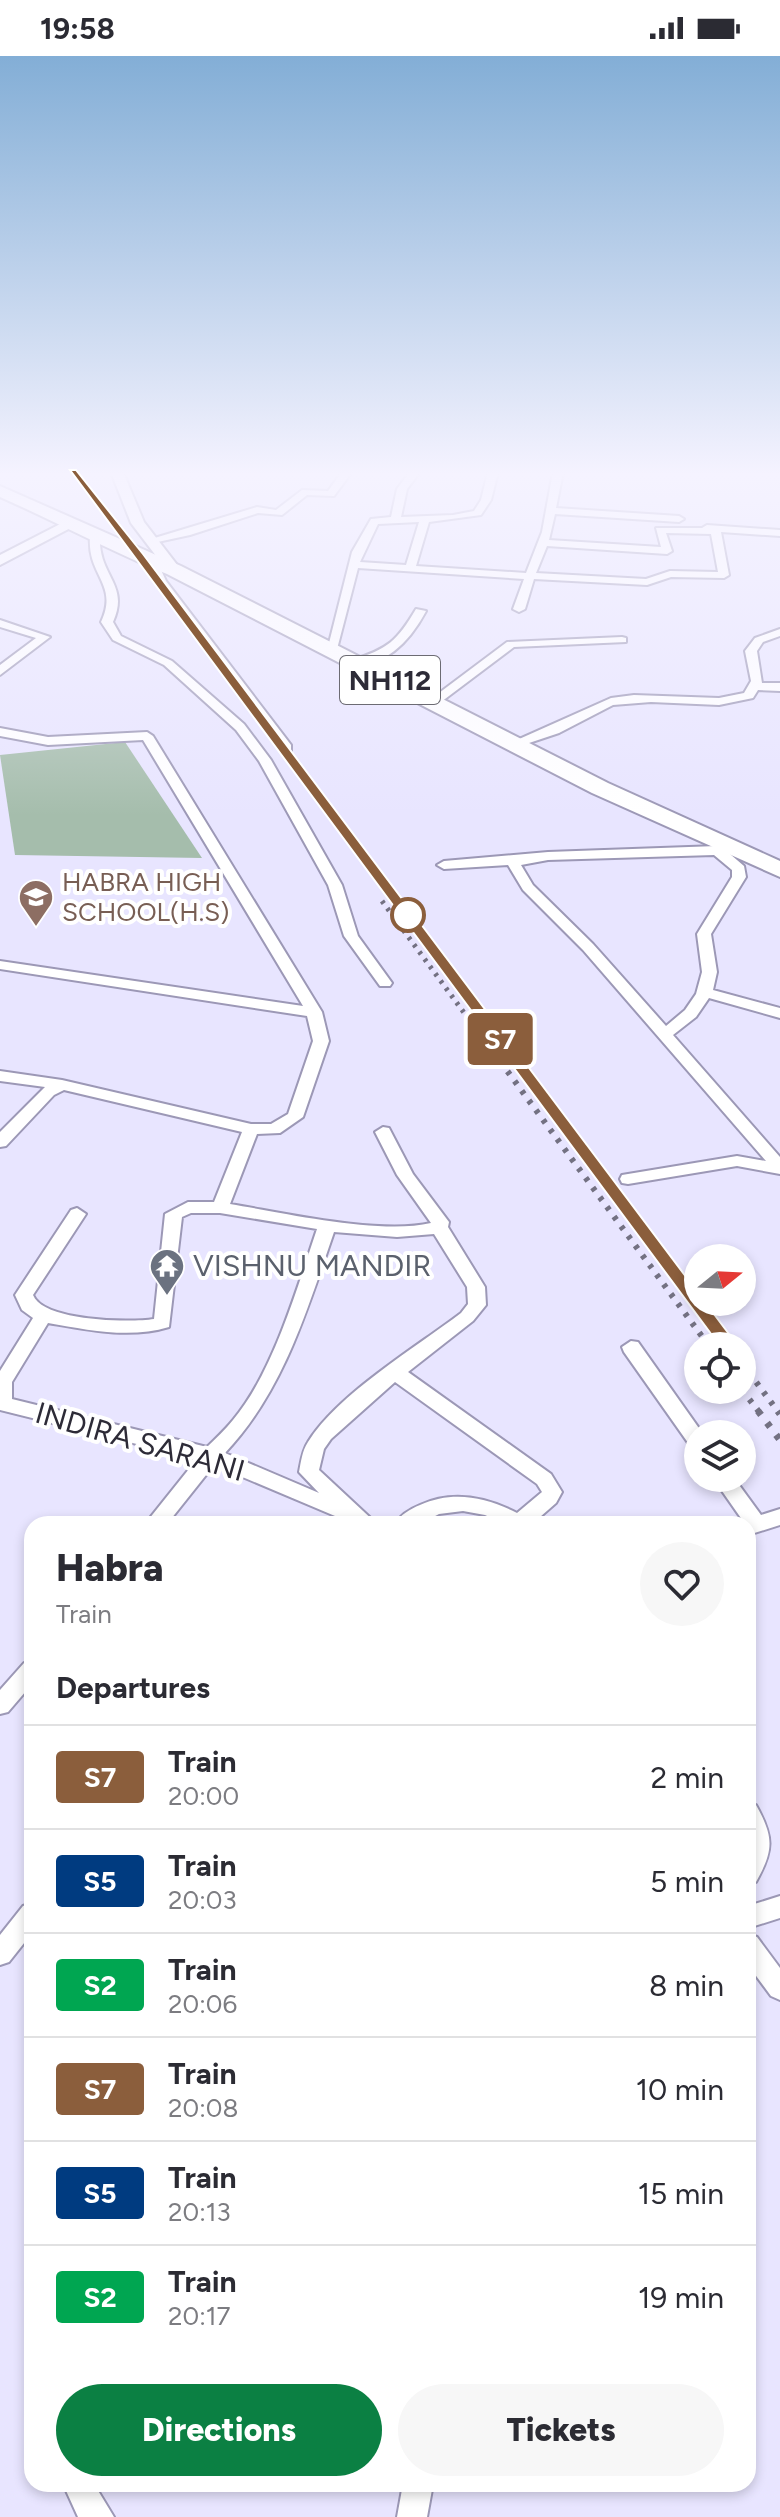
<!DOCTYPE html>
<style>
body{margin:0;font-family:Figtree,sans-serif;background:#f7f7f7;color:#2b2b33;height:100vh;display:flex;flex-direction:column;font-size:30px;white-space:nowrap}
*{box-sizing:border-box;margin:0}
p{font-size:26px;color:#7c7c81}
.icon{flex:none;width:44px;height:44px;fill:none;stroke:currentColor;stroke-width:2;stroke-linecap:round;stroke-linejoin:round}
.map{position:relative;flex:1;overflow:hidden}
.drawer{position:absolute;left:24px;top:1460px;width:732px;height:976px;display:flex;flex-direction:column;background:#fff;border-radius:24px;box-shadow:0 4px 12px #0003}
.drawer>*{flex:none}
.badge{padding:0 16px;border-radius:6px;font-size:28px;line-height:52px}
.needle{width:52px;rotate:72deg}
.fabs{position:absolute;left:684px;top:1188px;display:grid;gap:16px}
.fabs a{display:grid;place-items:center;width:72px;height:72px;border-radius:50%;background:#fff;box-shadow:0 4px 12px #0003;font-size:40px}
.map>.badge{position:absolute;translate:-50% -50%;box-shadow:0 0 0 4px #fff}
h2{padding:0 32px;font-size:30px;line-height:72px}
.round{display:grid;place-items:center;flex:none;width:84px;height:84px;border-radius:42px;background:#f7f7f7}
.summary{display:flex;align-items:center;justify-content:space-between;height:136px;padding:0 32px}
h1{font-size:38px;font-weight:800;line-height:60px}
.cta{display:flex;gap:16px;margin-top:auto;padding:16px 32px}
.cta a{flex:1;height:92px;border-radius:48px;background:#0b8043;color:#fff;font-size:32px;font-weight:800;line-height:92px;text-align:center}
.cta a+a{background:#f7f7f7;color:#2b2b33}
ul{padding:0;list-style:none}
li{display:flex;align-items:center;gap:24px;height:104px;padding:0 32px;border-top:2px solid #e1e1e2}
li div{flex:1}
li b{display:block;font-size:30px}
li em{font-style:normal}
li .badge{min-width:88px;font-weight:700;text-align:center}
.status{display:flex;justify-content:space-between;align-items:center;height:56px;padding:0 40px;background:#fff;direction:ltr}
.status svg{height:22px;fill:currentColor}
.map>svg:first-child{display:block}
.green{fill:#a5bdac}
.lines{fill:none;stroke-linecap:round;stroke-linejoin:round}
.street-casing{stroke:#9c98b6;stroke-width:4}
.secondary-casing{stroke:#9c98b6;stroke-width:4}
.highway-casing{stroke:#9c98b6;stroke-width:4}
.street{fill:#fff;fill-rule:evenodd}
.secondary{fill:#fff;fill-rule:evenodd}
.highway{fill:#fff;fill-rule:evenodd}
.rail-far3{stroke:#737182;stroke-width:4;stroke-dasharray:2 5;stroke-linecap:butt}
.rail-far2{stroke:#737182;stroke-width:5;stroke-dasharray:3 6;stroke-linecap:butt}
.rail-far1{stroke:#737182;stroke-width:6;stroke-dasharray:4 8;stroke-linecap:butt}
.rail{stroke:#737182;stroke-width:7;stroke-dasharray:5 10;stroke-linecap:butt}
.line{fill:#8b5e3c;stroke:#fff;stroke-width:2}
.stop-dot{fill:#fff;stroke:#8b5e3c;stroke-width:4}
.labels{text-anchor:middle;stroke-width:8;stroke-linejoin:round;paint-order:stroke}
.far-education-label{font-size:26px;fill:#785e54;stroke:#fff;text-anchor:start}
.shield{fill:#fff;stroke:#6c6b73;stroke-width:2}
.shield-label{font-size:28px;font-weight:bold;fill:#2d2b37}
.worship-label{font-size:30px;fill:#5b616d;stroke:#fff;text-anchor:start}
.street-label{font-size:30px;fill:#2d2b37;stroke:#fff}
</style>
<div class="status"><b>19:58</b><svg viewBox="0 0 49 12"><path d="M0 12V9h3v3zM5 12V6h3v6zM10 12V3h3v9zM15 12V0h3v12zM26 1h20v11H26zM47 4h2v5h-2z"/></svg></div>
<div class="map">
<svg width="780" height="2461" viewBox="0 0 780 2461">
<rect width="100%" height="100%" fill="#e8e5ff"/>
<path class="green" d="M125,686L202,802L15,799L0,699Z"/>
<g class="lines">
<g class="street-casing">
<path id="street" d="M342,416H352L334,440L307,439L282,459L258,457L190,479L153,487L148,484L257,451L276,454L302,434L328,435Z
M410,416H420L407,433L401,461L453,459L474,455L481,444L488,416H498L491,444L481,459L429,466L416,510L526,517L542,476L553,416H563L556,452L679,460L684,463L679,466L555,458L549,484L661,491L656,472H702L707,469L780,474V480L721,476L729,519L724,522L671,521L647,529L534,523L525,553L519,556L513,553L524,523L358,512L337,593L327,595L352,496L371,463L391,461L397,433ZM419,466L406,509L360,506L378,468ZM666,477L711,478L718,516L670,515L646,523L536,517L547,490L667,498L672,495Z
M95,478L100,481C98,520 130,528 113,566L121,580L172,605L244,668L271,704L342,829L358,880L392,927L390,930H380L344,880L328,829L259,705L236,674L164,609L113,584L101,566C119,528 87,520 90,481Z
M148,503H156L166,525L291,689V695H283L157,528Z
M416,553L426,555C411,583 387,611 352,608V604C388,593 397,585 416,553Z
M0,564L50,581L0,619V609L36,582L0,571Z
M780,573V580L763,586L757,595L762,627H780V635L758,634L753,642L719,649L651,646L613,649L559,677L514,692L508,688L611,642L634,639L719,642L744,637L751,625L745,595L755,582Z
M622,581L626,582V586L514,591L437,649L427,646L507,586Z
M0,672L48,681L147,676L153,680L322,956L329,985L303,1061L280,1077L257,1078L230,1148C284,1157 380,1179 431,1167L397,1119L375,1076L383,1071L389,1072L413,1118L449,1166L448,1171L485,1231L486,1249L473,1265L408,1316L551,1418L562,1436L556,1447L532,1468H504L485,1459L463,1455L439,1458L420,1468H395C400,1459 410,1453 420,1449C453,1434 486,1441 517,1457L542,1436L537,1428L395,1326L331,1383L324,1393L319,1414L377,1468H354L346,1461L335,1460L214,1409L167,1468H145L197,1403L0,1354V1315L33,1262L22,1254L15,1239L71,1154L77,1152L86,1158L33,1239C43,1265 129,1267 154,1263L165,1158L188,1146H214L242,1076L64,1034L54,1039L6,1090L0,1091V1076L45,1031L0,1025V1015L62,1024L251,1068H271L288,1058L313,985L307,960L0,913V905L303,950L143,684L48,689L0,680ZM191,1157H220L317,1173C297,1232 273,1317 233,1364C225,1374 216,1382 207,1391L12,1343V1326L48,1267C88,1274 130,1283 169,1271L182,1161ZM334,1176L397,1181L434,1178L467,1231L468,1248L461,1257C415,1292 338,1338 308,1386C302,1395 301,1406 299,1416L319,1437L225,1397C283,1336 307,1254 334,1176Z
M717,790L736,791V797L730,798L744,810L746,821L711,878L717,916L713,934L780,952V962L709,942L696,961L673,979L780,1101V1118L737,1110L628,1128L622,1127L620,1123L622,1119L628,1118L737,1100L766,1105L583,894L523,834L508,809L444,813L437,809L444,805L548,796ZM714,799L732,814V821L697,878L702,916L696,938L685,954L666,970L593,888L533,829L521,809L548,804Z
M631,1285L638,1286L703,1378H698V1393L691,1391L624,1296L622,1291Z
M713,1422H734L761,1459L780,1453V1469L748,1479V1468H739L743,1465Z
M32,1604V1628L8,1656L0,1658V1634L24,1607Z
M748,1746L756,1749C774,1781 774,1794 756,1826L748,1829Z
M780,1840V1862L748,1872V1850Z
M32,1847V1877L9,1906L0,1909V1879L23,1850Z
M748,1878L757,1881L780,1912V1944L771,1940L748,1909Z
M63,2428H94L114,2461H78Z
M403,2428H433L427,2461H397Z"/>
</g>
<g class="secondary-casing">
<path id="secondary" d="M111,416H123L144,466L181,514L179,517H169L131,467Z
M66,465L78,468L0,509V499Z"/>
</g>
<g class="highway-casing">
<path id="highway" d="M0,430L181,510L608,727L780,805V821L592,737L167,518C110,495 57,466 0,441Z"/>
</g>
<use href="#street" class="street"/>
<use href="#secondary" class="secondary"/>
<use href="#highway" class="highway"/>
<path class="rail-far3" d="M73,416L260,661"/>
<path class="rail-far2" d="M259,659L490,969
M382,845L473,969"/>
<path class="rail-far1" d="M472,967L709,1290
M488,967L729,1290
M742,1307L779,1357
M742,1334L760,1357"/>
<path class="rail" d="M758,1355L780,1384
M778,1355L780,1358"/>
</g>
<linearGradient id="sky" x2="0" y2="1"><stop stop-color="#83aed6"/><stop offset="0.55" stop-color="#f5f3ff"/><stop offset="1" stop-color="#f5f3ff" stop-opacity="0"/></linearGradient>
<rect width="780" height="760" fill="url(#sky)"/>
<path class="line" d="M70,414H76L143,498L735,1286V1294H723Z"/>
<defs>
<g id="school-pin" transform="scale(1.8)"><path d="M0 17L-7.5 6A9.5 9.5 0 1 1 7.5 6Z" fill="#8d6e63" stroke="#fff"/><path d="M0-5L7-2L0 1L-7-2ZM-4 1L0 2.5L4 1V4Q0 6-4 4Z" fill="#fff"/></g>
<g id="temple-pin" transform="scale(1.8)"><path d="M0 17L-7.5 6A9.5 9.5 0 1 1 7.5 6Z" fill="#6b7280" stroke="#fff"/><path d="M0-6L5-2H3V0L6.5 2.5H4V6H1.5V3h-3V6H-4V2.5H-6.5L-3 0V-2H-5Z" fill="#fff"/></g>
</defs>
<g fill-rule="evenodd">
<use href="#school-pin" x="36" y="841"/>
<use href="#temple-pin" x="167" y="1210"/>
</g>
<circle class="stop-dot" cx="408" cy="859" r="16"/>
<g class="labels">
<g class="far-education-label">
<text x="62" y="835">HABRA HIGH<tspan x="62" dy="30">SCHOOL(H.S)</tspan></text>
</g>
<rect class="shield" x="340" y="600" width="100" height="48" rx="6"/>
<g class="shield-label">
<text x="390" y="634">NH112</text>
</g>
<g class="worship-label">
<text x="193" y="1220">VISHNU MANDIR</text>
</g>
<g class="street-label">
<text transform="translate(140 1386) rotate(16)" y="10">INDIRA SARANI</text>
</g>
</g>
</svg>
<div class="fabs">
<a><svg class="needle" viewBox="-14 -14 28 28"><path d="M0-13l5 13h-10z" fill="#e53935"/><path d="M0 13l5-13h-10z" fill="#7c7c81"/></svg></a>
<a><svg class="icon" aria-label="locate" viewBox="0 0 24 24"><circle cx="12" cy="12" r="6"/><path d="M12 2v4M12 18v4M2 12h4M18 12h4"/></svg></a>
<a><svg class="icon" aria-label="layers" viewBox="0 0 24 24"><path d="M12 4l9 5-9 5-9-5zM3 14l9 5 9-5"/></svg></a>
</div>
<b class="badge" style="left:500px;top:983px;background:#8b5e3c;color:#fff">S7</b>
<section class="drawer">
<div class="summary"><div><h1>Habra</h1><p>Train</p></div><a class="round"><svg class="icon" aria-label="heart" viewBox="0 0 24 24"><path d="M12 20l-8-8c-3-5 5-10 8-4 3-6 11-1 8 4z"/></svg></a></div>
<h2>Departures</h2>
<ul>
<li><span class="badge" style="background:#8b5e3c;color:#fff">S7</span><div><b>Train</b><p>20:00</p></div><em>2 min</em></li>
<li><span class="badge" style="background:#003b80;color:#fff">S5</span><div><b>Train</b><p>20:03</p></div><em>5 min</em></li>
<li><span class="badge" style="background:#00a651;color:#fff">S2</span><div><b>Train</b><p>20:06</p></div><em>8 min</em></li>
<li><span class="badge" style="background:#8b5e3c;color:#fff">S7</span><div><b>Train</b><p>20:08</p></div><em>10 min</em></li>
<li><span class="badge" style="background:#003b80;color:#fff">S5</span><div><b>Train</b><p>20:13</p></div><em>15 min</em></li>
<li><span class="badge" style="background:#00a651;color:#fff">S2</span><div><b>Train</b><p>20:17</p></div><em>19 min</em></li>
</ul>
<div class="cta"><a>Directions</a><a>Tickets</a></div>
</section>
</div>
